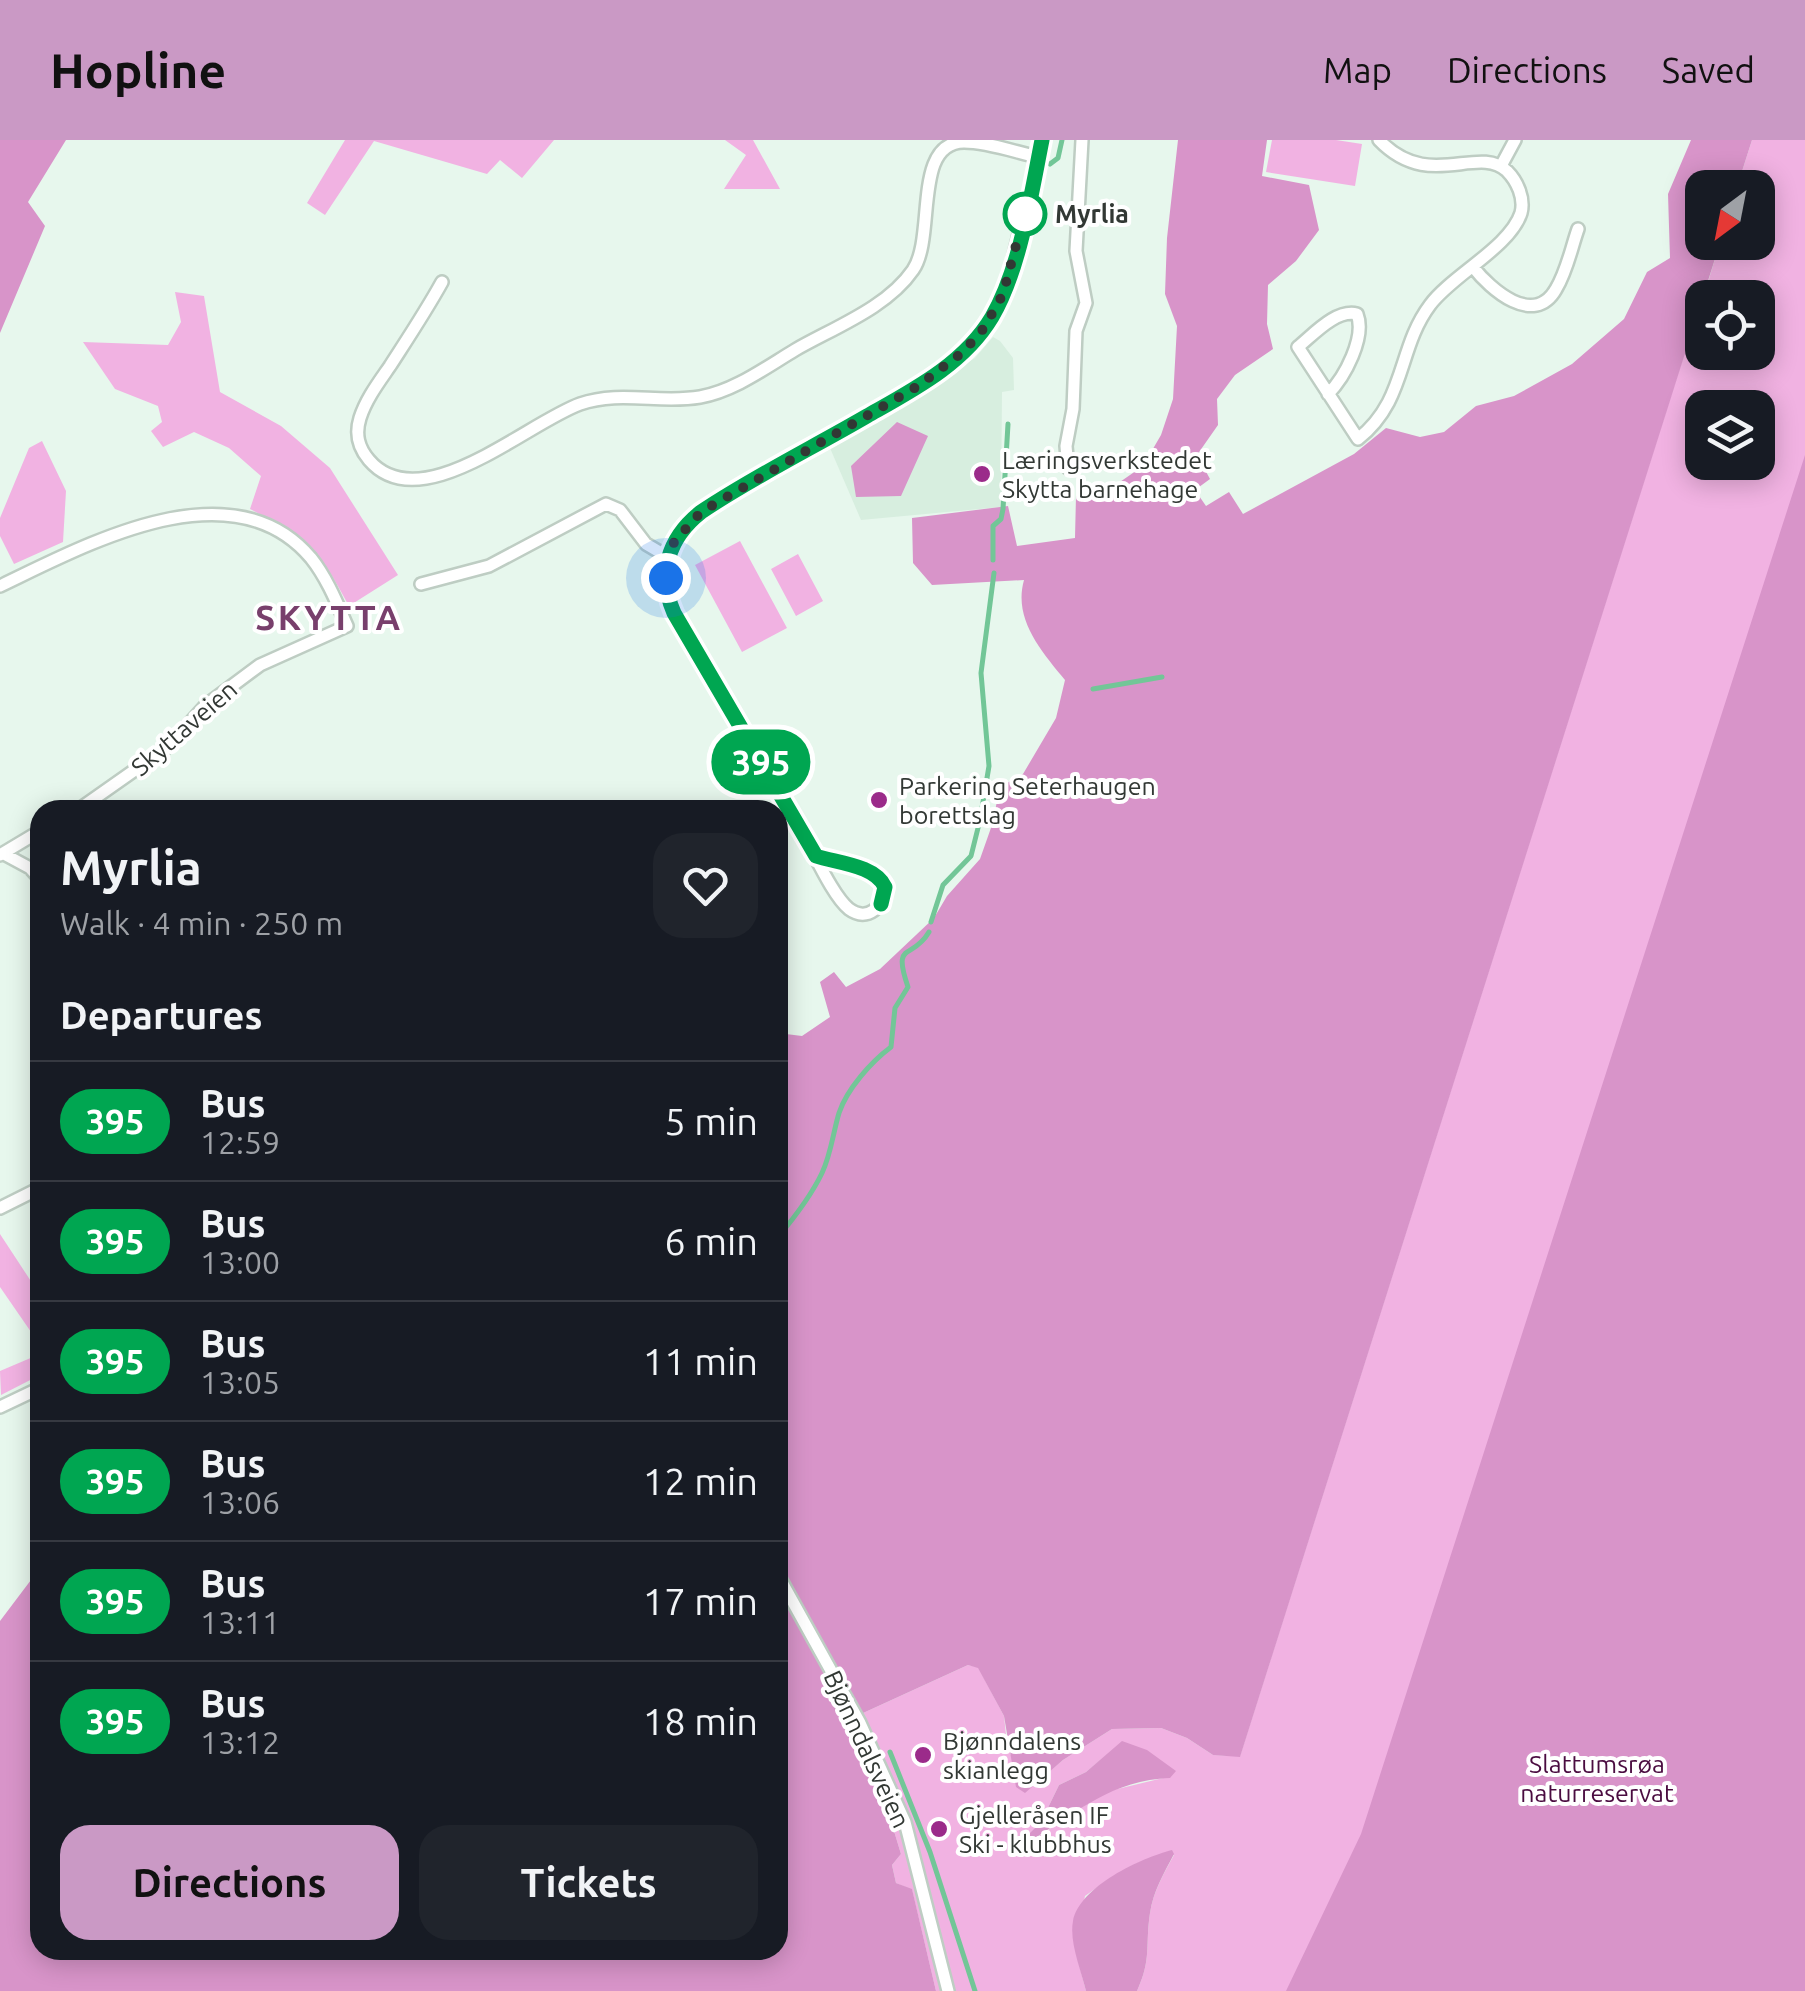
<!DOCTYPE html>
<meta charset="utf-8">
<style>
body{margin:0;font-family:Ubuntu,sans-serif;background:#20242c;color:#f1f3f6;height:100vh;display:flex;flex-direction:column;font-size:38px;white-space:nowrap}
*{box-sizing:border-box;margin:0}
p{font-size:32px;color:#9ea1a6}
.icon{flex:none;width:55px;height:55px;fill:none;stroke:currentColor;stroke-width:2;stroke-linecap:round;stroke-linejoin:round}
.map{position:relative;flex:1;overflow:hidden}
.sheet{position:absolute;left:30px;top:660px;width:758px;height:1160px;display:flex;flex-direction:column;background:#171b24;border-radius:30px;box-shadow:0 5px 25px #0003}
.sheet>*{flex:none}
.badge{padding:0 20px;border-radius:32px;font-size:35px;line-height:65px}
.needle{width:65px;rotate:212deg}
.fabs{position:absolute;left:1685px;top:30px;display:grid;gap:20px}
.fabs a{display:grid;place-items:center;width:90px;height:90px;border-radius:20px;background:#171b24;box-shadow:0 5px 25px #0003;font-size:50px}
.you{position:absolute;width:50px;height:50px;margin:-25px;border:8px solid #fff;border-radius:50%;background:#1a73e8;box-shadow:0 0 0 15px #1a73e833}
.map>.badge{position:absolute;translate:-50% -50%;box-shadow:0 0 0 5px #fff}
h2{padding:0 30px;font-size:38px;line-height:90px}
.round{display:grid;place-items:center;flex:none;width:105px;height:105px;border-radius:30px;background:#20242c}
.summary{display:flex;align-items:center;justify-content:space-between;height:170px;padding:0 30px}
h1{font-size:48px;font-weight:600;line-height:75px}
.button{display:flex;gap:20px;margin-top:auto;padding:20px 30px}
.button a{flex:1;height:115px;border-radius:30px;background:#ca99c5;color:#111;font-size:40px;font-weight:600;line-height:115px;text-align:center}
.button a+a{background:#20242c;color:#f1f3f6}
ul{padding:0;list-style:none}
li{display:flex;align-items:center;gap:30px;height:120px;padding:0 30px;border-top:2px solid #363941}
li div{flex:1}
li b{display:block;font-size:38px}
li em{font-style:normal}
li .badge{min-width:110px;font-weight:700;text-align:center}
header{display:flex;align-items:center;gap:60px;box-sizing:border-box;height:140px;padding:0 50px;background:#ca99c5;color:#111}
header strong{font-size:48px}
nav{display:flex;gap:55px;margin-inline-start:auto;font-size:35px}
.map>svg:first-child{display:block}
.built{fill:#d7eedf}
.green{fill:#f1b2e2;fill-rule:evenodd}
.forest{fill:#d894c9}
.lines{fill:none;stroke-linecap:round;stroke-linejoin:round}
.stream{stroke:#72c697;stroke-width:5}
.minor-casing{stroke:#becdc3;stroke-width:16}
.minor{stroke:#fff;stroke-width:11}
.line-casing{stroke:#fff;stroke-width:22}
.line{stroke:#00a651;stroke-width:15}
.walk{stroke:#323834;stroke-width:10;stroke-dasharray:0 18}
.stop-dot{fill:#fff;stroke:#00a651;stroke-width:5}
.poi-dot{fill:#9b2b8a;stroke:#fff;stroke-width:4}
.labels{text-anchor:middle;stroke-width:8;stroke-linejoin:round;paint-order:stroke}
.stop-label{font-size:25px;font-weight:bold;fill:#323834;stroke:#fff;text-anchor:start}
.poi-label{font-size:25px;fill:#323834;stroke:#fff;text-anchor:start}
.street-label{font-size:25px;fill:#323834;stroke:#fff}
.park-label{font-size:25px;fill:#4a0c40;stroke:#fff}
.district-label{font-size:35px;font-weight:bold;letter-spacing:2.5px;fill:#783f6c;stroke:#fff}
</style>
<header>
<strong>Hopline</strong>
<nav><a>Map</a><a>Directions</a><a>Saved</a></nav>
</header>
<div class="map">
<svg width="1805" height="1851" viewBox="0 0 1805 1851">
<rect width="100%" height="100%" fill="#e7f7ed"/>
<path class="built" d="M993,197L1000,201L1013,218L1014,250L1002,252L1001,367L861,380L830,308L975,218Z"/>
<path class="green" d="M345,0H554L522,38L500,20L487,34L374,1L325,75L307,63Z
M725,0H753L780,49H724L746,15Z
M1272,0H1336L1362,4L1355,46L1266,32Z
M1752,0H1805V1851H1137C1152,1818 1145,1806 1150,1773C1153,1752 1164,1733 1174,1715C1140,1715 1112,1737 1085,1756L1075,1809L1086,1851H936L912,1750L896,1743L892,1725L901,1714L877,1635L850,1579L968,1525L978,1527L1004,1576L1007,1605L1025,1652L1063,1620L1112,1589L1161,1588L1187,1598L1213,1615L1240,1616L1702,158V212H1758V158H1703L1720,103L1758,102V48L1737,47ZM1702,268H1758V322H1702ZM1122,1602L1163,1638L1105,1652L1033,1700L1026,1698L1041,1682L1059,1645L1086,1632Z
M175,152L204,156L220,252L281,286L330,328L398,435L349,466C317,406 309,400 250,369L261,336L229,308L194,292L163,307L151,291L162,282L158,266L115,249L83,202L168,205L181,182Z
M42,301L66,351L63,402L14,424L0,396V378L29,308Z
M740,401L787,488L742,512L695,425Z
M798,414L823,461L796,476L771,429Z
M0,1094L40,1155V1205L0,1147Z
M40,1214V1235L1,1255L0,1231Z"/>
<path class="forest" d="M0,0H66L28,62L45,86L0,193Z
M1178,0H1267L1262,36L1309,45L1319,90L1296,121L1268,145L1267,184L1273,209L1235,235L1217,259L1218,285L1197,315L1210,339L1195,350L1206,366L1229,352L1243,374L1354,314L1386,288L1420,297L1444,292L1476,266L1514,256L1572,224L1624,179L1647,132L1670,118L1668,54L1691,0H1752L1737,47L1702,48V102L1720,103L1240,1617L1213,1615L1187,1598L1161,1588L1112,1589L1063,1620L1025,1653L1016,1647L1004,1576L978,1528L968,1525L850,1579L877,1635L901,1714L892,1725L896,1743L912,1749L936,1851H0V1481L40,1428V1810H778V893L802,896L830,877L820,842L834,832L846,847L880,829L934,778L947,756L980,719L992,685L1000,647L1023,634L1056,578L1065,540C1041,511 1013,479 1024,440L932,445L913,423L912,378L1008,366L1017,406L1075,398L1076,356L1117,344L1143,326L1161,295L1173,259L1177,186L1165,154L1167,98Z
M897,282L928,296L901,356L856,357L851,326Z
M1805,315V1851H1286L1361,1694Z
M1122,1601L1147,1610L1176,1631L1170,1638C1113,1640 1078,1671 1032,1700L1025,1698L1041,1682L1059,1645L1086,1632Z
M1172,1710L1174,1714C1164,1733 1153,1752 1150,1773C1145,1806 1152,1818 1137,1851H1086C1081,1830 1069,1802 1073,1781C1080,1746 1141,1718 1172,1710Z"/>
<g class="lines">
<path class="stream" d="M1050,24L1058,18L1062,0
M993,420V386L1001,379L1003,369L1008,284
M1093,549L1162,537
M931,782L943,745L971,716L980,680L989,626L981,533L994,433
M778,1097C794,1078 811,1056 822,1033C831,1014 833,993 839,973C847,949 871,922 891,907L895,868L908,847C892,800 912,821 929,792
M890,1612L930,1712L975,1851"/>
<g class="minor-casing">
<path id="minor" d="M1501,26L1515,0
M1473,127C1490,149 1534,188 1556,149C1567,131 1571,109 1578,89
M442,142C426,171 408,198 390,226C379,242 366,259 360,278C355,294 358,307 369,320C420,380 527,283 580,264C620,250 660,264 700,257C734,251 765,228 795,210C833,188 887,168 913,130C936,97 912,2 964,2C988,2 1015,12 1038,17
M1328,254C1345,237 1366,197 1357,174C1336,169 1314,194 1298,207L1358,299C1407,260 1397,209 1430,165C1451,136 1510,107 1521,73C1525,58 1517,41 1507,31C1477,4 1429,52 1379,0
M1068,328L1066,306L1073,269L1076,191L1086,163L1076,111L1082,0
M421,444L489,426L606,364L620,370L646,404L668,417
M0,446C86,405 232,324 311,418C327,438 337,463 347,486L260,525L205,566L169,606L78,670
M4,714L30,728L40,739
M0,715L40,691
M816,716C837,723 875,725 885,747C884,766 868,783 849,769C833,756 815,715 804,696C765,629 726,561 686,494C660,448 655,409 701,372L928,239L971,203L991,178L1007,144L1042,0
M0,1068L40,1048
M0,1267L40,1248
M778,1435L860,1583L905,1682L948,1851"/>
</g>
<use href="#minor" class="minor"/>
</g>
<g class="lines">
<g class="line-casing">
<path id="line" d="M881,764L885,747C875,725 837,723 816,716L674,473C657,434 668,398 701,372C753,337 812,308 867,276C913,250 964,224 992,177C1020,129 1031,55 1042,0"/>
</g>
<use href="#line" class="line"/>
<path class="walk" d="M666,438L674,402L701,372L918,246L963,212L984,188L1003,154L1026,68L1025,74"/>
</g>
<circle class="stop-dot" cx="1025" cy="74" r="20"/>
<g class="poi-dot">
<circle cx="982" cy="334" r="10"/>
<circle cx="879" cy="660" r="10"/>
<circle cx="923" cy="1615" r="10"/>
<circle cx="939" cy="1689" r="10"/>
</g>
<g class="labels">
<g class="stop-label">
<text x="1055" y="83">Myrlia</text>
</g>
<g class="poi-label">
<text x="1002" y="329">Læringsverkstedet<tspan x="1002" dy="29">Skytta barnehage</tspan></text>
<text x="899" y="655">Parkering Seterhaugen<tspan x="899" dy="29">borettslag</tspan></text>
<text x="943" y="1610">Bjønndalens<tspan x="943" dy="29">skianlegg</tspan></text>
<text x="959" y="1684">Gjelleråsen IF<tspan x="959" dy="29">Ski - klubbhus</tspan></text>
</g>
<g class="street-label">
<text transform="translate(184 588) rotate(-41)" y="9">Skyttaveien</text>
<text transform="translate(867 1609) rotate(65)" y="9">Bjønndalsveien</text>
</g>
<g class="park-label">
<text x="1597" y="1633">Slattumsrøa<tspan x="1597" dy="29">naturreservat</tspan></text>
</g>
<g class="district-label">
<text x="329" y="490">SKYTTA</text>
</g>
</g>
</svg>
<div class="fabs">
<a><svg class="needle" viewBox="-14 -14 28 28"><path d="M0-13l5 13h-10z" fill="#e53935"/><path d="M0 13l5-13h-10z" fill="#9ea1a6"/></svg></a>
<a><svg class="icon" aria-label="locate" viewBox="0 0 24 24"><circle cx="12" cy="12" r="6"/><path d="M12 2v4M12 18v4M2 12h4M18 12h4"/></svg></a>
<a><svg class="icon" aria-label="layers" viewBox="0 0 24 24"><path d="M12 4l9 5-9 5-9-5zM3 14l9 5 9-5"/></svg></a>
</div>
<div class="you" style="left:666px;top:438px"></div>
<b class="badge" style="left:761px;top:622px;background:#00a651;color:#fff">395</b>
<section class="sheet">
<div class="summary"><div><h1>Myrlia</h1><p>Walk · 4 min · 250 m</p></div><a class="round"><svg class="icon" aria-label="heart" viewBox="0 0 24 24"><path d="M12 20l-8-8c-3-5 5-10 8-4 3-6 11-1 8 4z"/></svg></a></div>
<h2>Departures</h2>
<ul>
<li><span class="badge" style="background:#00a651;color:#fff">395</span><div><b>Bus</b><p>12:59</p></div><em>5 min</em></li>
<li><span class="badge" style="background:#00a651;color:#fff">395</span><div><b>Bus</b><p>13:00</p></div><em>6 min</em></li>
<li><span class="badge" style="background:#00a651;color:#fff">395</span><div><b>Bus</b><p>13:05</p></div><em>11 min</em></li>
<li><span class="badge" style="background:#00a651;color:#fff">395</span><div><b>Bus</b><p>13:06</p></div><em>12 min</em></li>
<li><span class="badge" style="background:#00a651;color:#fff">395</span><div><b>Bus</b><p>13:11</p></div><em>17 min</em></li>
<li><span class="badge" style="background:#00a651;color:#fff">395</span><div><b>Bus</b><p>13:12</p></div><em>18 min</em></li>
</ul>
<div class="button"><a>Directions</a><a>Tickets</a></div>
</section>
</div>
